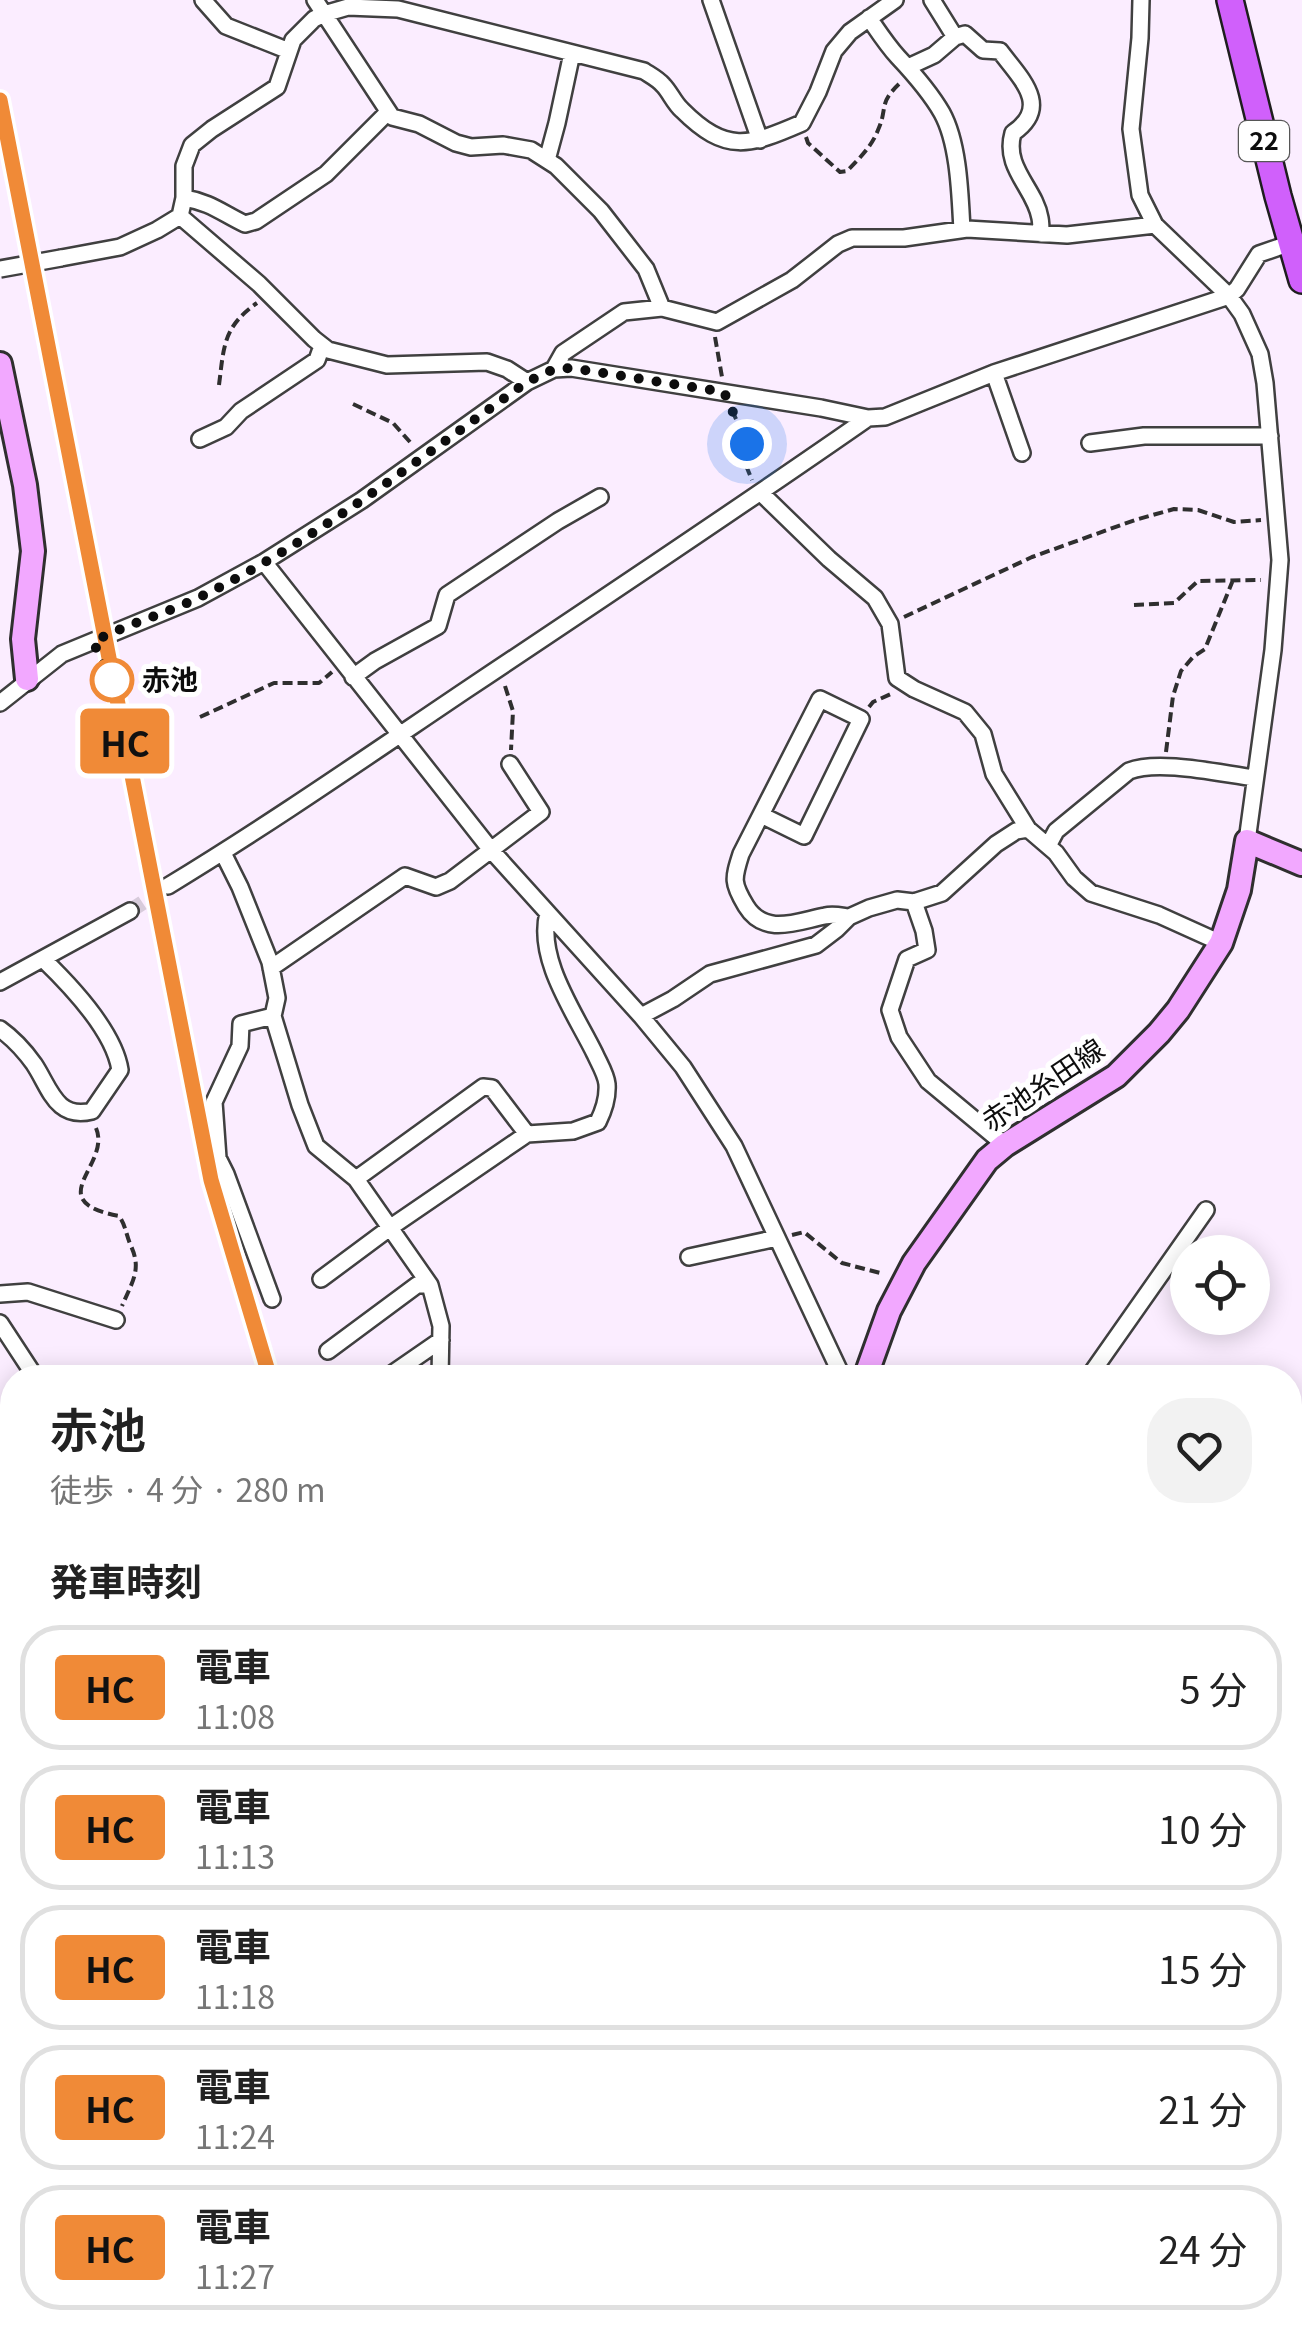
<!DOCTYPE html>
<html lang="ja">
<meta charset="utf-8">
<style>
body{margin:0;font-family:Georgia,"Noto Sans JP",serif;background:#f2f2f2;color:#222;height:100vh;display:flex;flex-direction:column;font-size:38px;white-space:nowrap}
*{box-sizing:border-box;margin:0}
p{font-size:32px;color:#767676}
.icon{flex:none;width:55px;height:55px;fill:none;stroke:currentColor;stroke-width:2;stroke-linecap:round;stroke-linejoin:round}
.map{position:relative;flex:1;overflow:hidden}
.panel{position:absolute;left:0px;top:1365px;width:1302px;height:982px;display:flex;flex-direction:column;background:#fff;border-radius:40px 40px 0 0;box-shadow:0 5px 25px #0003}
.panel>*{flex:none}
.badge{padding:0 20px;border-radius:8px;font-size:35px;line-height:65px}
.controls{position:absolute;left:1170px;top:1235px;display:grid;gap:20px}
.controls a{display:grid;place-items:center;width:100px;height:100px;border-radius:50%;background:#fff;box-shadow:0 5px 25px #0003;font-size:50px}
.you{position:absolute;width:50px;height:50px;margin:-25px;border:8px solid #fff;border-radius:50%;background:#1a73e8;box-shadow:0 0 0 15px #1a73e833}
.map>.badge{position:absolute;translate:-50% -50%;box-shadow:0 0 0 5px #fff}
h2{padding:0 50px;font-size:38px;line-height:90px}
.round{display:grid;place-items:center;flex:none;width:105px;height:105px;border-radius:40px;background:#f2f2f2}
.headline{display:flex;align-items:center;justify-content:space-between;height:170px;padding:0 50px}
h1{font-size:48px;font-weight:600;line-height:75px}
ul{padding:0;list-style:none}
li{display:flex;align-items:center;gap:30px;height:125px;margin:0 20px 15px;padding:0 30px;border:5px solid #e0e0e0;border-radius:40px}
li div{flex:1}
li b{display:block;font-size:38px}
li em{font-style:normal}
li .badge{min-width:110px;font-weight:700;text-align:center}
.map>svg:first-child{display:block}
.forest{fill:#db95b7}
.lines{fill:none;stroke-linecap:round;stroke-linejoin:round}
.river{stroke:#e0f7b0;stroke-width:35}
.building{fill:#4d4956}
.street-tunnel{stroke:#d7cbdb;stroke-width:15;stroke-dasharray:15 8;stroke-linecap:butt}
.street-casing{stroke:#404040;stroke-width:20}
.secondary-casing{stroke:#2f2f2f;stroke-width:28}
.primary-casing{stroke:#1e1e1e;stroke-width:30}
.path{stroke:#2f2f2f;stroke-width:4;stroke-dasharray:10 5;stroke-linecap:butt}
.street{stroke:#fff;stroke-width:15}
.secondary{stroke:#f2a8ff;stroke-width:22}
.primary{stroke:#d060fb;stroke-width:25}
.rail-casing{stroke:#222fc0;stroke-width:10}
.rail{stroke:#fff;stroke-width:6;stroke-dasharray:19;stroke-linecap:butt}
.street-bridge-casing{stroke:#404040;stroke-width:20;stroke-linecap:butt}
.street-bridge{stroke:#fff;stroke-width:15}
.line-casing{stroke:#fff;stroke-width:22}
.line{stroke:#f08a37;stroke-width:15}
.walk{stroke:#0d0d0d;stroke-width:10;stroke-dasharray:0 18}
.stop-dot{fill:#fff;stroke:#f08a37;stroke-width:5}
.labels{text-anchor:middle;stroke-width:10;stroke-linejoin:round;paint-order:stroke}
.shield{fill:#fff;stroke:#565656;stroke-width:2.5}
.shield-label{font-size:25px;font-weight:bold;fill:#0d0d0d}
.stop-label{font-size:28px;font-weight:bold;fill:#0d0d0d;stroke:#fff;text-anchor:start}
.street-label{font-size:28px;fill:#0d0d0d;stroke:#fff}
</style>
<div class="map">
<svg width="1302" height="2346" viewBox="0 0 1302 2346">
<rect width="100%" height="100%" fill="#fbedff"/>
<path class="forest" d="M12,2247V2335H60L57,2346H0V2249Z"/>
<g class="lines">
<path class="river" d="M1285,2346L1302,2324"/>
</g>
<path class="building" d="M846,2335H957L931,2346H820Z"/>
<g class="lines">
<path class="street-tunnel" d="M130,911L168,886"/>
<g class="street-casing">
<path id="street" d="M203,0L226,26L289,51
M315,0L392,117L419,124L456,143L471,147L503,145L531,150L556,166L601,211L646,269L662,308
M711,0L760,140
M932,0L955,37
M1141,0L1140,38L1131,129L1140,195L1155,225L1229,296L1242,314L1260,354L1265,383L1280,560L1273,650L1247,841
M869,18C878,31 887,45 898,57C914,74 930,92 942,113C959,144 960,195 962,230
M908,67L934,55L955,37L965,34L983,50L1000,51C1020,78 1052,106 1013,133C1003,168 1035,188 1040,218C1041,223 1041,229 1041,234
M547,160L557,123L572,53
M184,198C210,202 222,213 245,224L256,221L326,174L387,113
M180,216L259,284L314,339L328,350L387,365L487,362L507,369L527,382
M61,258L120,247L157,230L180,216L184,198V166L192,145L212,129L277,87L293,40L314,19L324,14L348,7L398,9L644,71C650,75 658,79 663,85C670,92 674,103 682,110C726,154 749,146 802,123L818,92L834,51L850,32L895,0
M554,369L563,353L624,312L662,308L717,322L792,280L838,244L852,238H904L967,229L1067,235L1155,225
M994,373L1022,453
M200,439L226,427L241,411L317,360L322,346
M1090,443L1144,436H1270
M761,493L829,559L875,598L890,624L897,678L914,689L965,712L983,734L994,774L1028,829L1056,853L1074,878L1091,893L1159,915L1221,943
M264,562L491,850L641,1016L683,1067L734,1146L841,1374L845,1378
M353,677L375,661L438,626L447,595L558,521L600,497
M0,703L62,654L198,598L264,562L362,500L527,382L554,369L571,368L821,408L868,418L885,417L994,373L1229,296L1237,289L1259,254L1291,243
M761,815L804,836L861,719L820,699L741,854C733,879 732,883 746,906C765,937 798,921 825,916C833,914 841,916 849,917
M1048,846L1056,831L1129,771C1159,759 1222,774 1255,778
M223,853L240,887L270,962L277,998L273,1016L300,1105L316,1146L356,1179L430,1285L441,1326L440,1378
M168,886C270,824 368,756 466,690C601,600 736,510 868,418
M914,902L924,931L927,950L907,959L890,1010L899,1037L928,1081L1005,1145
M271,968L405,876L436,887L450,881L541,812L510,764
M0,982L130,911
M641,1016L673,999L710,974L816,945L837,929L849,917L869,908L897,900L914,902L942,893L996,844L1016,831L1028,829
M0,1029C14,1039 24,1050 34,1064C50,1088 56,1120 92,1111L120,1070C114,1031 71,986 43,959
M356,1179L483,1087L492,1088L527,1134
M689,1257L777,1238
M321,1279L391,1227L527,1134L573,1131L598,1122C604,1110 608,1098 607,1084C606,1074 599,1063 595,1054C575,1013 536,959 548,913
M0,1294L28,1292L116,1320
M272,1299L226,1174L218,1158L214,1102L240,1046L241,1024L273,1016
M0,1323L36,1378
M328,1351L417,1285H430
M386,1378L441,1340
M1088,1378L1206,1210
M0,1434L9,1445L12,1443
M1290,1630L1302,1633
M1290,1740L1302,1683
M314,2335L315,2346
M755,2335L765,2346
M1018,2335L1019,2346
M790,2346L798,2335"/>
</g>
<g class="secondary-casing">
<path id="secondary" d="M0,364L25,485L33,551L23,639L27,679
M865,1378L889,1311L914,1263L987,1160L1005,1145L1116,1076L1159,1033L1178,1010L1221,943L1239,890L1247,841L1302,864
M661,2346L662,2335"/>
</g>
<g class="primary-casing">
<path id="primary" d="M1230,0L1278,196L1302,280
M1290,1854L1302,1810
M1080,2346L1086,2335"/>
</g>
<path class="path" d="M806,137L808,143L840,172L847,171C859,159 872,146 878,130C888,108 878,104 899,84
M715,337L722,377
M219,385C224,346 223,327 257,303
M353,404L393,423L410,442
M732,410L747,444L743,458L752,480
M1134,605L1174,603L1198,581L1261,580
M904,617L1032,557L1135,520L1174,509L1198,510L1234,522L1261,520
M505,686L513,711L511,750
M869,707L873,702L891,694
M200,717L274,683H319L332,672
M1166,752L1173,696L1181,671L1193,657L1205,649L1233,580
M96,1128C112,1165 39,1201 119,1216C126,1226 126,1235 131,1246C142,1270 132,1282 122,1306
M792,1235L804,1232L842,1263L884,1274"/>
<use href="#street" class="street"/>
<use href="#secondary" class="secondary"/>
<use href="#primary" class="primary"/>
<g class="rail-casing">
<path id="rail" d="M0,101L211,1180L270,1378
M684,2335L693,2346"/>
</g>
<use href="#rail" class="rail"/>
<g class="street-bridge-casing">
<path id="street-bridge" d="M0,269L61,258"/>
</g>
<use href="#street-bridge" class="street-bridge"/>
</g>
<g class="lines">
<g class="line-casing">
<path id="line" d="M0,100L211,1180L270,1378"/>
</g>
<use href="#line" class="line"/>
<path class="walk" d="M112,680L93,642C127,624 165,614 200,597C317,540 421,457 527,382L554,369L571,368L724,392L747,444"/>
</g>
<circle class="stop-dot" cx="112" cy="680" r="20"/>
<g class="labels">
<rect class="shield" x="1239" y="121" width="50" height="40" rx="8"/>
<g class="shield-label">
<text x="1264" y="150">22</text>
</g>
<g class="stop-label">
<text x="142" y="690">赤池</text>
</g>
<g class="street-label">
<text transform="translate(1043 1085) rotate(-34)" y="10">赤池糸田線</text>
</g>
</g>
</svg>
<div class="controls">
<a><svg class="icon" aria-label="locate" viewBox="0 0 24 24"><circle cx="12" cy="12" r="6"/><path d="M12 2v4M12 18v4M2 12h4M18 12h4"/></svg></a>
</div>
<div class="you" style="left:747px;top:444px"></div>
<b class="badge" style="left:125px;top:741px;background:#f08a37;color:#111">HC</b>
<section class="panel">
<div class="headline"><div><h1>赤池</h1><p>徒歩 · 4 分 · 280 m</p></div><a class="round"><svg class="icon" aria-label="heart" viewBox="0 0 24 24"><path d="M12 20l-8-8c-3-5 5-10 8-4 3-6 11-1 8 4z"/></svg></a></div>
<h2>発車時刻</h2>
<ul>
<li><span class="badge" style="background:#f08a37;color:#111">HC</span><div><b>電車</b><p>11:08</p></div><em>5 分</em></li>
<li><span class="badge" style="background:#f08a37;color:#111">HC</span><div><b>電車</b><p>11:13</p></div><em>10 分</em></li>
<li><span class="badge" style="background:#f08a37;color:#111">HC</span><div><b>電車</b><p>11:18</p></div><em>15 分</em></li>
<li><span class="badge" style="background:#f08a37;color:#111">HC</span><div><b>電車</b><p>11:24</p></div><em>21 分</em></li>
<li><span class="badge" style="background:#f08a37;color:#111">HC</span><div><b>電車</b><p>11:27</p></div><em>24 分</em></li>
</ul>
</section>
</div>
